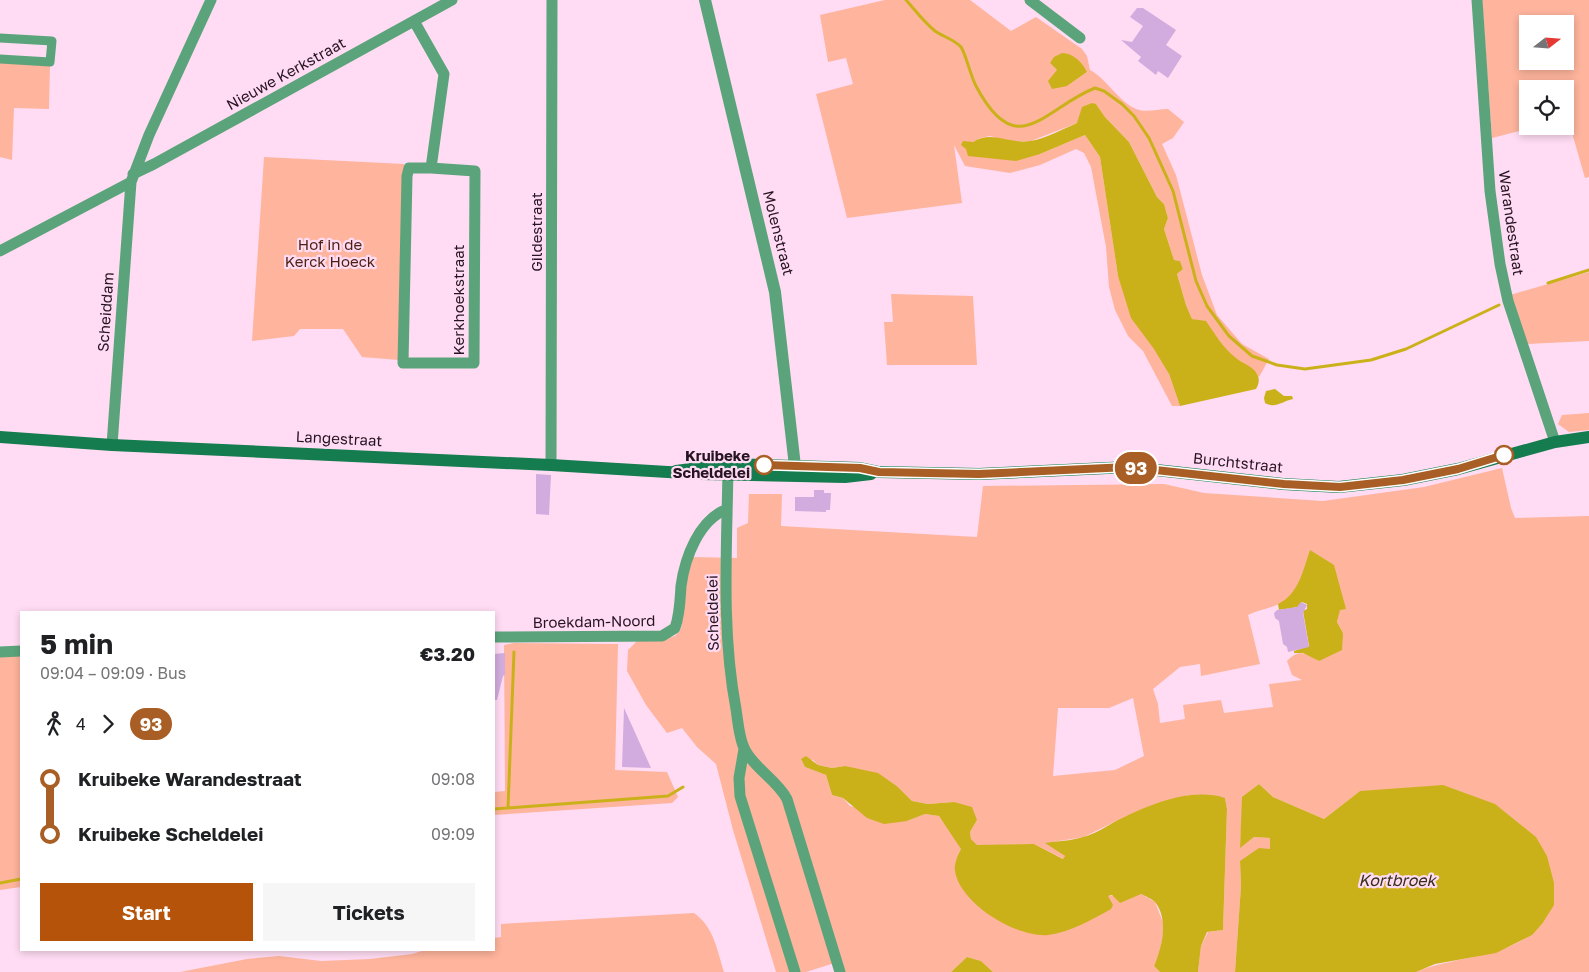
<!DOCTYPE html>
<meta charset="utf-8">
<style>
body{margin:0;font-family:"Golos Text",sans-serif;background:#f6f6f6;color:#202124;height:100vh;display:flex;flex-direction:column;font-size:19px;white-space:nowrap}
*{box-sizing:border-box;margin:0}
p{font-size:16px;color:#757577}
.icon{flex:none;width:28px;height:28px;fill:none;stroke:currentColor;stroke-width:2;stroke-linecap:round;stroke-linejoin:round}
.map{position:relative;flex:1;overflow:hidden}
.panel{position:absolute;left:20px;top:611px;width:475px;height:340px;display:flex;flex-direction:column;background:#fff;border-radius:0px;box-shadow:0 2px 8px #0003}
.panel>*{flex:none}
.badge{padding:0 10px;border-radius:16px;font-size:18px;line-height:32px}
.needle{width:32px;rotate:73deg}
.fabs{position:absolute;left:1519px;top:15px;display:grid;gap:10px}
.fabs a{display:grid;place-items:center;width:55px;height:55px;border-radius:0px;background:#fff;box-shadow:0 2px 8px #0003;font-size:25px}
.map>.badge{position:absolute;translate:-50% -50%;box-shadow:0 0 0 2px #fff}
.legs{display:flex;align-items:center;gap:8px;height:55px;padding:0 20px;font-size:16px}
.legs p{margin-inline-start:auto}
.head{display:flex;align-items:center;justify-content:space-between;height:85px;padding:0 20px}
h1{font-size:28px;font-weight:700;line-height:38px}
.primary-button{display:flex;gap:10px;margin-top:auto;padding:10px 20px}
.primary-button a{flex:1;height:58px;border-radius:0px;background:#b45309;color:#fff;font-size:20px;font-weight:700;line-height:58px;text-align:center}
.primary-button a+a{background:#f6f6f6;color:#202124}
ul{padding:0 20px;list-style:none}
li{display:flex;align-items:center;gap:18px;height:55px;font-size:19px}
li i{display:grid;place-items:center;width:8px;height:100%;margin:0 6px;background:currentColor}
li i::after{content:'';width:12px;height:12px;margin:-6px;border:4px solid;border-radius:50%;background:#fff}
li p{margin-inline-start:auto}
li:first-child i{background:linear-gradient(#0000 50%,currentColor 0)}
li:last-child i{background:linear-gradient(currentColor 50%,#0000 0)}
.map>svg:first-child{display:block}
.green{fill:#feb49d;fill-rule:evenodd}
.water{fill:#cbb119}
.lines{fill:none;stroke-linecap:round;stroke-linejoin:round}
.stream{stroke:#cbb119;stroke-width:3}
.building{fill:#d2acde}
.pedestrian{stroke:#5ba47b;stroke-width:9}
.minor{stroke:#5ba47b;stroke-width:11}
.tertiary{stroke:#5ba47b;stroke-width:12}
.secondary{stroke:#147c4e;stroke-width:12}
.line-1-casing{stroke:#fff;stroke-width:11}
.line-1{stroke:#a85e24;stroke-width:8}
.stop-1-dot{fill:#fff;stroke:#a85e24;stroke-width:2.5}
.labels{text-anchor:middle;stroke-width:4.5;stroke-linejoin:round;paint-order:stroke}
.street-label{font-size:15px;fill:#271422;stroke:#ffdcf3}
.park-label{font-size:15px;fill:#4b1e10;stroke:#ffdcf3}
.stop-label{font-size:15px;font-weight:bold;fill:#271422;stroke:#ffdcf3;text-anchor:end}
.water-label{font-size:16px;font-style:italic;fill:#35301a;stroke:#ffdcf3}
</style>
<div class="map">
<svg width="1589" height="972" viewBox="0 0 1589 972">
<rect width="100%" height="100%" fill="#ffdcf3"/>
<path class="green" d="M885,0H970L1011,31L1036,17L1082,49L1087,56L1090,70C1107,79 1118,101 1136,109C1146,113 1157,109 1168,109L1184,122L1173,138L1162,144L1176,175L1202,275L1217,315L1242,344L1269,359L1259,377C1253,367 1243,364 1234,357C1222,346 1214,334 1206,322L1192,319L1186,305L1177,274L1183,269L1180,261L1174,260L1164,229L1168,218L1164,204L1157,197L1129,142L1105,117L1096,104L1077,123L1031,141H1010L990,136L980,138L973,142L1040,154L1085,135L1100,157L1118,276L1169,374L1180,406H1172L1143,351L1128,336L1115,310L1109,287L1106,247L1091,167L1084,153L1076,149L1040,165L1010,173L965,166L954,145L962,203L847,218L816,94L853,84L846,58L828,62L820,15ZM1050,63L1087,72L1067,86L1057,70Z
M1482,0H1589V177L1585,178L1568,119H1565V89H1528V126H1538L1492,138ZM1528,24H1565V61H1528Z
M0,59L50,62L49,109L14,108L12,160L0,157Z
M264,157L404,164L399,360L362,357L343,329H300L294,336L252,341Z
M1589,272V341L1527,344L1510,295Z
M891,294L973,296L977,365H887L884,322H893Z
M1589,413V430L1569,432L1558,424L1562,415Z
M1502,468L1511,508L1515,518L1589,516V972H1416C1456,955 1511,959 1542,924L1360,791L1324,819L1273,797L1259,784L1243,797L1240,847L1254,837L1270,838V850L1240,861L1241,886L1235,972H1198L1201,946L1208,932L1223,930L1227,809L1225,798L1190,795L1158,803L1124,817L1084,837L1046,843L1065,856L1064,859L1034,844L977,846L971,839L970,832L977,820L954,802L928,804L912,801L898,787L845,766L832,768L818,765L813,760L801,759L805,767L826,775L832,795L843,798L850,806L907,821L925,814L939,816C946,827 956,837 961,849L958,854L1108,896L1141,894L1155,902L1164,925L1160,954L1154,966L1160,972H993L981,961L967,957L951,972H845L841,961L806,972H776L733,830L716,764L697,747L682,728L667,733L646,705L627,671L628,650L638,640L664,639L675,636L681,629L686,584L692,557L737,558V528L748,523L749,494H782L781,526L977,537L983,486L1164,484L1204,493L1323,501L1424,487ZM1310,550L1346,609H1340L1337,622L1343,633L1319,661C1305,654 1300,648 1287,661L1292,675L1302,680L1269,684L1273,707L1224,713L1221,700L1183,705L1185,719L1160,723L1158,704L1153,689L1180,667L1200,664L1201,676L1260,664L1248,615C1260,609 1275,608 1286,600C1301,589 1305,567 1310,550ZM1133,698L1144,756L1115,770L1053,776L1058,708H1109Z
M514,643L618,644L615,770L667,772L678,797L672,803L494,815V792L505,791L504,645Z
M21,656V887L0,890V657Z
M694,913C714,927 717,950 724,972H180L247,959L279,956L321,961L370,959L412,954L425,950H494V938L501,937V924Z"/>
<path class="water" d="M1062,53C1073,53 1082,62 1087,72L1067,86L1052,89L1048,81L1057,70L1050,63L1054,57Z
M1092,103L1096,104L1105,117L1129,142L1157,197L1164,204L1168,218L1164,229L1174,260L1180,261L1183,269L1177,274L1186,305L1192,319L1206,321C1215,334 1223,348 1236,358C1243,364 1253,366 1257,374C1260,379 1259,384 1256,389L1180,406L1169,374L1154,349L1131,318L1118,276L1100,157L1085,135L1040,154L1016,161L968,156L966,149L961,145L963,141L973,142C992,130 1007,144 1030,141C1045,139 1063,129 1077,123L1082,107Z
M1275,389L1284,396H1292L1293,399C1283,401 1275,409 1265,403L1264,398L1266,391Z
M1310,550L1334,565L1346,609L1340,610L1337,622L1343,633L1342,650L1319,661L1303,653H1294V651L1309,646L1303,611L1307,609V604L1302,602L1298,607L1279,610L1278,604C1299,594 1303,570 1310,550Z
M806,756L818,765L832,768L845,766L878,773L898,787L912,801L928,804L954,802L972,807L977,820L970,832L971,839L977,845L1034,844L1063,859L1065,856L1045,843C1057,841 1071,841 1083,837C1095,834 1107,826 1118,820C1149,805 1190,787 1225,798L1227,809L1223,930L1207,932L1201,946L1198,972H1160L1154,966C1162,948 1169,919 1155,902C1152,899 1145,896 1141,894L1120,903L1112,895L1108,896L1113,905L1111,909C1091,920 1071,932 1048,935C1017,938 960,904 955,871C954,864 958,854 961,849L939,816L925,814L907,821L884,824L867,818L843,798L832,795L826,775L805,767L801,759Z
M1259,784L1273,797L1324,819L1360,791L1443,785L1495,804L1536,837L1547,856L1554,883V905L1542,924L1532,935L1496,953L1435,964L1416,972H1235L1241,886L1240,861L1259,848L1270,849V838L1254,837L1240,848L1242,797Z
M967,957L981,961L993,972H951Z"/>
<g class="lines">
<path class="stream" d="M906,0C915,10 924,22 935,31C942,36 955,40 961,47C965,52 971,77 976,86C1017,164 1044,108 1095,88L1104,91L1122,104L1134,116L1149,138L1173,191L1196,281L1207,306L1229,336L1252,356L1277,365L1305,369L1371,360L1406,349L1499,305
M1548,283L1589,270
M508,808L514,652
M494,809L668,796L683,787
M0,883L21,879"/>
</g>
<path class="building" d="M1137,8H1143L1176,30L1166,45L1182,56L1168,78L1158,71L1156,75L1138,61L1141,57L1121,40L1132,42L1143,26L1130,17Z
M536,474L551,475L549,515L536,514Z
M814,490H824V493H831L830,510H826V512L795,511V497H814Z
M1301,602L1307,605L1303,613L1309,647L1288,652L1287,647L1283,644L1279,621L1275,618L1274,613L1277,610L1297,607Z
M505,653V675L503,676L497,700H494V654Z
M624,708L651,768L622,767Z"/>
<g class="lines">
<path class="pedestrian" d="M0,38L52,41L50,62L0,59"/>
<path class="minor" d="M1030,0L1080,38
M1477,0L1490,191L1500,264L1508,301L1555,442
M414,21L444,74L431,168L475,171L474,363H403L407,176L409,168H431
M133,174L154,164L452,0
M0,251L131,182
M112,445L131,182L149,135L211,0
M551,465L552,0
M728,467C727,547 721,630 736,709C738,722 739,739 745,750C755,769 777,780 787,799L840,972
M494,637L662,636L675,628C680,614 680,600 681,586C685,557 699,520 727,509
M0,652L21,651
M744,749L739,778L740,796L795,972"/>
<path class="tertiary" d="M705,0L775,292L796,475"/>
<path class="secondary" d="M0,437L112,445L551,465L701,474L845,477L871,474
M676,471L728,464L860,468L879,472L979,474L1129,467L1283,484L1339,487L1403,480L1458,469L1555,442L1589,437"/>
</g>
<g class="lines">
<g class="line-1-casing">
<path id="line-1" d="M764,465L860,468L879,472L979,474L1128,467L1284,484L1340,487L1403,480L1458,469L1504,455"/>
</g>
<use href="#line-1" class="line-1"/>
</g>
<g class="stop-1-dot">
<circle cx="1504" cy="455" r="9"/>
<circle cx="764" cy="465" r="9"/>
</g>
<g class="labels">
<g class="street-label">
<text transform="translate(286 74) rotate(-29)" y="5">Nieuwe Kerkstraat</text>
<text transform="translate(1511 223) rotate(82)" y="5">Warandestraat</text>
<text transform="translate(537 232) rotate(-90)" y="5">Gildestraat</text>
<text transform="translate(778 233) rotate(76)" y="5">Molenstraat</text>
<text transform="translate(459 300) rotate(-90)" y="5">Kerkhoekstraat</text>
<text transform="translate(106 312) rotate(-86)" y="5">Scheiddam</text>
<text transform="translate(339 439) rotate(3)" y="5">Langestraat</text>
<text transform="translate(1238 463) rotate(6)" y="5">Burchtstraat</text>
<text transform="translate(713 613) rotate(-91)" y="5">Scheldelei</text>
<text transform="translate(594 622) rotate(-1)" y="5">Broekdam-Noord</text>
</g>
<g class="park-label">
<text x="330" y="250">Hof in de<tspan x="330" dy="17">Kerck Hoeck</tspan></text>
</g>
<g class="stop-label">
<text x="750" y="461">Kruibeke<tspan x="750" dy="17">Scheldelei</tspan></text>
</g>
<g class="water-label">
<text x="1397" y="886">Kortbroek</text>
</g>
</g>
</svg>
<div class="fabs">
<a><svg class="needle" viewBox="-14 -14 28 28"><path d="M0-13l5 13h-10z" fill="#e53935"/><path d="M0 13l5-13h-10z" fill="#757577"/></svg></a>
<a><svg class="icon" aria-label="locate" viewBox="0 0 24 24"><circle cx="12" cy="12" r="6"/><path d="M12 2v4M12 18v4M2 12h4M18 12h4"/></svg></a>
</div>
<b class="badge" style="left:1136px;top:468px;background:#a85e24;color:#fff">93</b>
<section class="panel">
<div class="head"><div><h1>5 min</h1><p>09:04 – 09:09 · Bus</p></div><b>€3.20</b></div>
<div class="legs"><svg class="icon" aria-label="walk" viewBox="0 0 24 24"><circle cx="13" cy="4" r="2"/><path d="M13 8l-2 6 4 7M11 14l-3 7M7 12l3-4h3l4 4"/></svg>4<svg class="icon" aria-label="forward" viewBox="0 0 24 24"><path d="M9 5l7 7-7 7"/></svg><b class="badge" style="background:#a85e24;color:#fff">93</b></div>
<ul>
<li><i style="color:#a85e24"></i><b>Kruibeke Warandestraat</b><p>09:08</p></li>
<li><i style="color:#a85e24"></i><b>Kruibeke Scheldelei</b><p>09:09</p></li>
</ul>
<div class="primary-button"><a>Start</a><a>Tickets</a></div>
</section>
</div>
